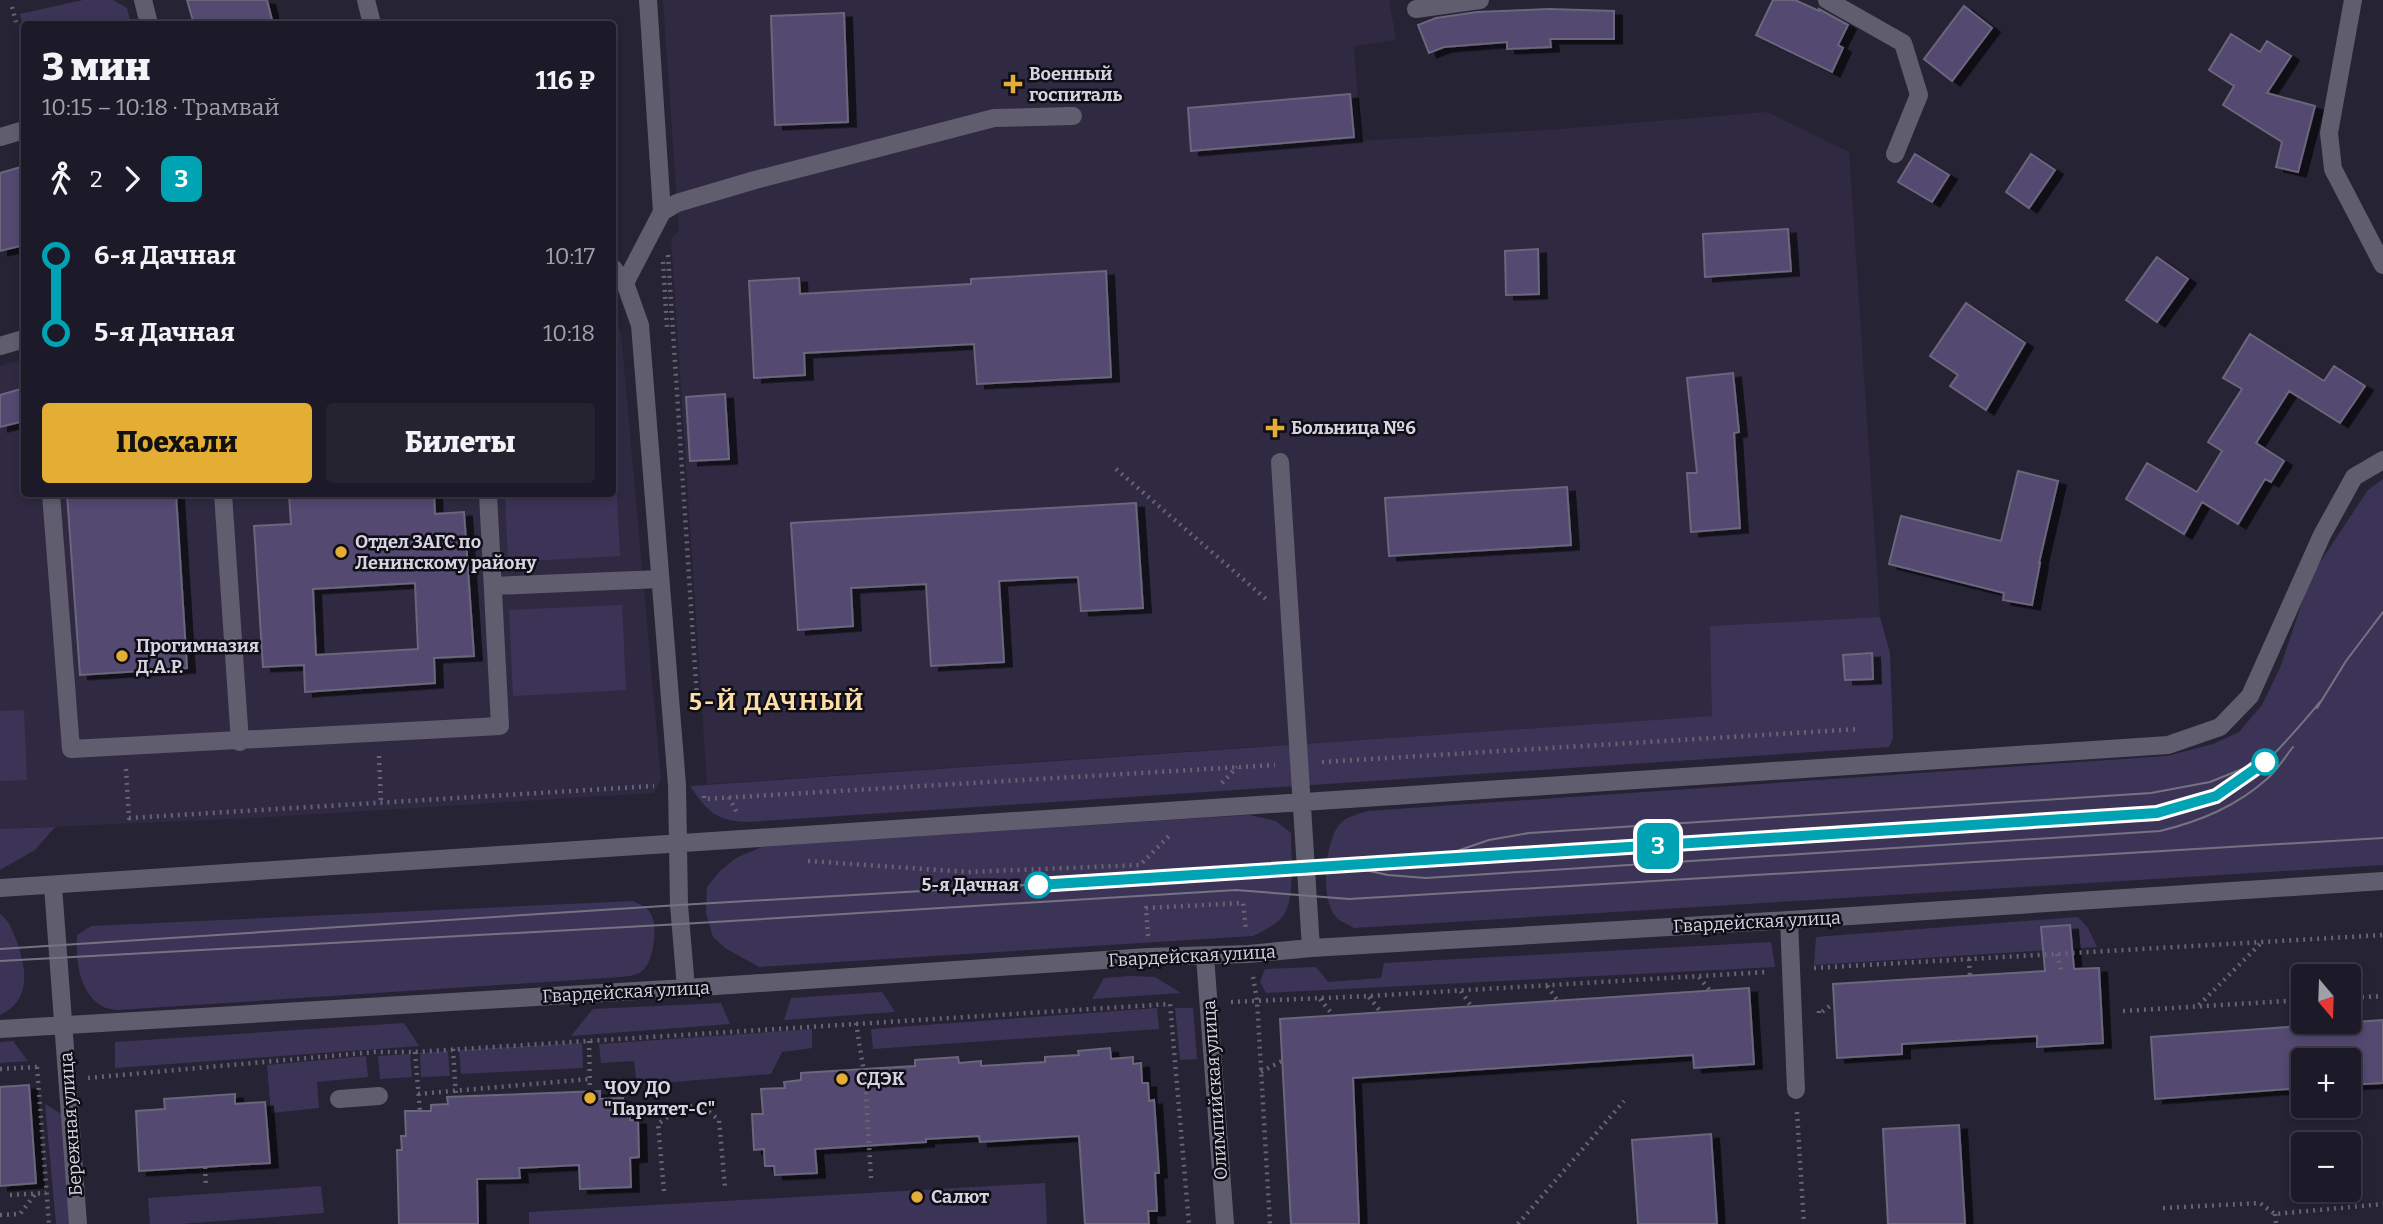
<!DOCTYPE html>
<html lang="ru">
<meta charset="utf-8">
<style>
body{margin:0;font-family:Bitter,serif;background:#252330;color:#f1f3f6;height:100vh;display:flex;flex-direction:column;font-size:26px;white-space:nowrap}
*{box-sizing:border-box;margin:0}
p{font-size:23px;color:#a0a1a8}
.icon{flex:none;width:38px;height:38px;fill:none;stroke:currentColor;stroke-width:2;stroke-linecap:round;stroke-linejoin:round}
.map{position:relative;flex:1;overflow:hidden}
.sheet{position:absolute;left:21px;top:21px;width:595px;height:476px;display:flex;flex-direction:column;background:#1c1a28;border-radius:7px;box-shadow:0 4px 10px #0003,0 0 0 2px #3a3845}
.sheet>*{flex:none}
.badge{padding:0 14px;border-radius:10px;font-size:24px;line-height:46px}
.needle{width:46px;rotate:161deg}
.buttons{position:absolute;left:2291px;top:964px;display:grid;gap:14px}
.buttons a{display:grid;place-items:center;width:70px;height:70px;border-radius:7px;background:#1c1a28;box-shadow:0 4px 10px #0003,0 0 0 2px #3a3845;font-size:35px}
.map>.badge{position:absolute;translate:-50% -50%;box-shadow:0 0 0 4px #fff}
.legs{display:flex;align-items:center;gap:10px;height:77px;padding:0 21px;font-size:23px}
.legs p{margin-inline-start:auto}
.summary{display:flex;align-items:center;justify-content:space-between;height:119px;padding:0 21px}
h1{font-size:38px;font-weight:800;line-height:52px}
.cta{display:flex;gap:14px;margin-top:auto;padding:14px 21px}
.cta a{flex:1;height:80px;border-radius:7px;background:#e4ae35;color:#111;font-size:28px;font-weight:800;line-height:80px;text-align:center}
.cta a+a{background:#252330;color:#f1f3f6}
ul{padding:0 21px;list-style:none}
li{display:flex;align-items:center;gap:24px;height:77px;font-size:26px}
li i{display:grid;place-items:center;width:10px;height:100%;margin:0 9px;background:currentColor}
li i::after{content:'';width:18px;height:18px;margin:-9px;border:5px solid;border-radius:50%;background:#1c1a28}
li p{margin-inline-start:auto}
li:first-child i{background:linear-gradient(#0000 50%,currentColor 0)}
li:last-child i{background:linear-gradient(currentColor 50%,#0000 0)}
.map>svg:first-child{display:block}
.built{fill:#2f2a42}
.green{fill:#3c3457}
.building{fill:#524971;stroke:#6a667c;stroke-width:2;fill-rule:evenodd;filter:url(#shadow)}
.lines{fill:none;stroke-linecap:round;stroke-linejoin:round}
.path{stroke:#666373;stroke-width:4.5;stroke-dasharray:2 5;stroke-linecap:butt}
.minor{stroke:#605d6f;stroke-width:18}
.tram{stroke:#757382;stroke-width:2}
.line-1-casing{stroke:#fff;stroke-width:16}
.line-1{stroke:#00a3b4;stroke-width:10}
.poi-dot{fill:#e4ae35;stroke:#0f0d16;stroke-width:2.5}
.stop-1-dot{fill:#fff;stroke:#00a3b4;stroke-width:3.5}
.labels{text-anchor:middle;stroke-width:5;stroke-linejoin:round;paint-order:stroke}
.poi-label{font-size:18px;font-weight:bold;fill:#d5d4e0;stroke:#0f0d16;text-anchor:start}
.stop-label{font-size:18px;font-weight:bold;fill:#d5d4e0;stroke:#0f0d16;text-anchor:end}
.street-label{font-size:18px;fill:#d5d4e0;stroke:#0f0d16}
.district-label{font-size:24px;font-weight:bold;letter-spacing:2px;fill:#fcdea5;stroke:#0f0d16}
</style>
<div class="map">
<svg width="2383" height="1224" viewBox="0 0 2383 1224">
<defs>
<filter id="shadow"><feDropShadow dx="8" dy="4.5" stdDeviation="0" flood-color="#0009"/></filter>
</defs>
<rect width="100%" height="100%" fill="#262335"/>
<path class="built" d="M663,0H1389L1396,40L1354,46L1361,141L1560,129L1767,112L1849,152L1880,617L1710,626L1713,716L707,784L671,238L679,231Z
M613,313L621,333L661,780L654,793L253,818L0,829V366L24,359V494H612Z"/>
<path class="green" d="M83,0H113L127,8L131,24H24V34L20,14Z
M613,422L620,556L508,562L505,494H612Z
M2383,479V865L1354,928C1350,925 1343,923 1339,920C1319,904 1324,845 1339,825C1345,817 1358,814 1368,811L2167,756L2213,744L2239,732L2262,705L2280,668L2311,576L2368,490Z
M622,605L626,690L513,696L509,610Z
M1880,617L1890,653L1893,738L1889,747L748,822C716,821 708,812 690,786L1712,716L1710,626Z
M24,710L27,780L0,781V711Z
M1249,815L1276,821L1291,833C1291,853 1295,896 1285,913C1279,924 1264,930 1253,936L759,967L725,948L713,937L706,913L707,887L721,870L736,858L764,846Z
M55,827L35,850L0,870V829Z
M633,901C641,905 647,907 651,914C658,926 654,962 642,971C636,976 628,976 621,977L118,1010C113,1009 106,1009 102,1006C78,992 76,959 77,935L91,926Z
M0,914C9,920 13,932 17,942C27,970 31,1001 0,1015Z
M2078,917L2088,928L2097,947L1814,965L1816,937Z
M1771,942L1775,967L1266,993L1260,982L1265,969L1316,967L1328,982L1381,978L1384,963Z
M1130,976L1155,977L1181,993L1092,999L1104,978Z
M882,992L895,1012L784,1020L791,998Z
M721,1003L730,1024L571,1036L593,1009Z
M1157,1008L1159,1029L873,1049L871,1029Z
M1193,1008L1197,1059L1180,1060L1175,1008Z
M404,1023L419,1046L115,1068V1042Z
M812,1029V1048L782,1052L771,1074L637,1085L634,1061L601,1063L599,1044Z
M13,1041L28,1061L0,1063V1042Z
M582,1043L583,1068L461,1074L459,1050Z
M448,1051L450,1076L421,1077L420,1053Z
M410,1054L412,1077L380,1079L378,1056Z
M366,1056L368,1077L317,1082L319,1108L271,1113L267,1065Z
M45,1104L63,1115L70,1224H56Z
M1045,1183L1047,1224H529V1212Z
M321,1186L324,1213L181,1224H150L148,1198Z"/>
<path class="building" d="M187,0H267L273,24H194Z
M1773,0H1795L1819,11V9L1848,25L1838,45L1843,48L1832,72L1756,35Z
M1964,6L1992,28L1952,81L1924,59Z
M1549,9L1614,11V39H1550L1551,47L1507,49V42L1444,47L1429,53L1418,25L1436,18L1477,12Z
M844,13L848,122L775,125L771,16Z
M2231,34L2260,52L2267,41L2291,56L2267,93L2315,106L2298,172L2276,167L2282,142L2223,105L2234,86L2209,70Z
M1350,94L1354,137L1191,151L1188,108Z
M1915,154L1949,175L1932,202L1898,182Z
M2031,154L2055,170L2029,208L2006,192Z
M24,166V245L0,251V173Z
M1788,229L1791,271L1705,277L1703,234Z
M1538,249L1539,294L1506,295L1505,251Z
M2157,257L2188,279L2157,322L2126,300Z
M1106,271L1111,377L977,384L974,344L804,353L805,375L754,378L749,281L799,278L800,294L971,284V279Z
M1966,303L2025,343L1986,410L1950,386L1958,375L1930,356Z
M2250,334L2324,381L2334,366L2365,386L2340,423L2289,391L2256,443L2284,461L2271,482L2265,479L2238,524L2202,502L2184,534L2126,499L2147,463L2197,492L2222,451L2208,442L2242,389L2223,378Z
M1733,373L1739,432L1734,433L1740,528L1691,532L1687,473H1697L1687,378Z
M24,388V421L0,427V395Z
M725,394L729,459L690,461L686,397Z
M2018,471L2058,481L2039,563H2040L2032,605L2003,600L2004,593L1889,564L1901,516L2001,541Z
M1567,487L1571,545L1389,556L1385,498Z
M67,494H176L187,668L80,675Z
M289,494H434L435,514L464,512L474,656L434,658L435,683L305,692L304,665L263,667L254,526L291,524ZM415,583L418,649L316,655L313,589Z
M1136,503L1143,608L1081,611L1078,577L999,581L1004,662L931,666L926,584L851,588L853,626L798,630L791,523Z
M1872,653L1873,679L1845,680L1843,655Z
M2070,925L2074,969L2099,968L2103,1043L2037,1047V1036L1902,1044V1054L1837,1058L1833,984L2045,971L2041,927Z
M1749,988L1754,1064L1694,1068L1693,1055L1353,1078L1359,1224H1291L1280,1019Z
M2383,1020V1083L2348,1085V1060H2303V1088L2155,1099L2151,1037Z
M1110,1048L1111,1059L1133,1057V1064L1141,1063L1142,1083H1148L1149,1101L1154,1100L1159,1173H1155L1157,1211H1148L1149,1224H1085L1079,1136L980,1142L979,1136L926,1139V1142L815,1149L817,1173L775,1175L774,1166H765L764,1149L754,1150L752,1114H763L761,1089L785,1088L784,1082L801,1080V1073L915,1066V1060L958,1057L959,1063L981,1061V1066L1045,1062V1057L1079,1055L1078,1051Z
M29,1085L36,1183L0,1186V1087Z
M600,1091V1099L623,1098L624,1106H629L630,1120H638L639,1157L630,1158L631,1187L580,1189L579,1165L519,1168L520,1178L477,1179L478,1224H399L397,1150H402L401,1136H406L405,1111H431V1105L448,1104L447,1097Z
M235,1094V1104L265,1102L270,1163L139,1171L136,1111L165,1109L164,1099Z
M1959,1125L1965,1224H1888L1883,1129Z
M1711,1134L1717,1224H1638L1632,1140Z"/>
<g class="lines">
<path class="path" d="M12,7L16,22
M668,255L698,714
M663,262L667,327
M1116,469L1266,599
M379,756L381,804
M1322,762L1860,729
M126,769L129,818L654,786
M1222,783L1237,767
M704,796V799L1275,765
M729,797L738,815
M808,861L968,872L1140,865L1169,836
M1148,936L1146,908L1243,903L1246,930
M2057,954L2061,970
M1969,959L1970,976
M1814,968L2383,935
M1253,977L1257,1000L1270,1224
M1699,977L1710,991
M1547,986L1558,1001
M1461,991L1471,1006
M1369,997L1381,1012
M2348,998L2383,996
M1320,999L1333,1015
M1231,1002L1369,996L1767,972
M2199,1005L2262,942
M1819,1011V1014L1834,1003
M2123,1011L2303,1000
M856,1023L865,1079L871,1178
M589,1041L590,1088
M453,1049L456,1096
M415,1052L420,1111
M37,1067L49,1224
M0,1069L37,1067
M1261,1072L1282,1061
M88,1078L374,1052H415L1170,1004L1189,1224
M418,1094L590,1079
M1797,1112L1804,1224
M205,1167L206,1187
M664,1191L658,1124L679,1108L700,1105L719,1120L725,1187
M10,1195L46,1193
M2163,1208L2260,1203L2275,1214L2383,1204
M2275,1214L2276,1224
M0,1215L20,1214L36,1193
M1518,1224L1624,1101"/>
<path class="minor" d="M143,0L149,24
M366,0L372,24
M1827,0L1903,43L1919,95L1895,154
M2353,0L2329,133L2333,169L2383,265
M1416,9L1480,0
M0,137L24,130
M662,212L677,203L755,180L994,118L1073,116
M612,267L625,283L640,325L677,785L679,905L686,988
M625,283L662,212L648,0
M0,346L24,339
M1280,462L1311,948
M51,494L71,749L500,726L488,494
M223,494L240,742
M493,586L660,579
M53,886L78,1224
M0,888L2168,745L2220,727L2250,696L2322,535L2354,477L2383,460
M1789,920L1796,1090
M1205,956L1225,1224
M0,1029L686,988L1149,957L1248,954L1311,948L1789,920L2383,881
M339,1099L379,1096"/>
<path class="tram" d="M2317,708L2346,661L2383,612
M1448,854L1489,840L1529,833L2151,793L2210,782L2252,765
M1365,870L1388,875L1426,878L2160,831C2201,821 2237,806 2268,778C2278,769 2285,757 2293,747
M0,949L679,905L1305,869L2157,813C2176,808 2197,804 2215,796C2257,779 2292,735 2321,701
M0,961L681,924L1236,890L1349,899L2383,838"/>
</g>
<g class="lines">
<g class="line-1-casing">
<path id="line-1" d="M1038,885L2157,813L2216,796L2265,762"/>
</g>
<use href="#line-1" class="line-1"/>
</g>
<g class="poi-dot">
<path d="M1009.5 73.5h7v7h7v7h-7v7h-7v-7h-7v-7h7z"/>
<path d="M1271.5 417.5h7v7h7v7h-7v7h-7v-7h-7v-7h7z"/>
<circle cx="341" cy="552" r="7"/>
<circle cx="122" cy="656" r="7"/>
<circle cx="842" cy="1079" r="7"/>
<circle cx="590" cy="1098" r="7"/>
<circle cx="917" cy="1197" r="7"/>
</g>
<g class="stop-1-dot">
<circle cx="2265" cy="762" r="12"/>
<circle cx="1038" cy="885" r="12"/>
</g>
<g class="labels">
<g class="poi-label">
<text x="1029" y="80">Военный<tspan x="1029" dy="21">госпиталь</tspan></text>
<text x="1291" y="434">Больница №6</text>
<text x="355" y="548">Отдел ЗАГС по<tspan x="355" dy="21">Ленинскому району</tspan></text>
<text x="136" y="652">Прогимназия<tspan x="136" dy="21">Д.А.Р.</tspan></text>
<text x="856" y="1085">СДЭК</text>
<text x="604" y="1094">ЧОУ ДО<tspan x="604" dy="21">"Паритет-С"</tspan></text>
<text x="931" y="1203">Салют</text>
</g>
<g class="stop-label">
<text x="1019" y="891">5-я Дачная</text>
</g>
<g class="street-label">
<text transform="translate(1757 922) rotate(-3)" y="6">Гвардейская улица</text>
<text transform="translate(1192 956) rotate(-3)" y="6">Гвардейская улица</text>
<text transform="translate(626 992) rotate(-3)" y="6">Гвардейская улица</text>
<text transform="translate(1215 1090) rotate(-94)" y="6">Олимпийская улица</text>
<text transform="translate(71 1124) rotate(-94)" y="6">Бережная улица</text>
</g>
<g class="district-label">
<text x="777" y="710">5-Й ДАЧНЫЙ</text>
</g>
</g>
</svg>
<div class="buttons">
<a><svg class="needle" viewBox="-14 -14 28 28"><path d="M0-13l5 13h-10z" fill="#e53935"/><path d="M0 13l5-13h-10z" fill="#a0a1a8"/></svg></a>
<a>+</a>
<a>−</a>
</div>
<b class="badge" style="left:1658px;top:846px;background:#00a3b4;color:#fff">3</b>
<section class="sheet">
<div class="summary"><div><h1>3 мин</h1><p>10:15 – 10:18 · Трамвай</p></div><b>116 ₽</b></div>
<div class="legs"><svg class="icon" aria-label="walk" viewBox="0 0 24 24"><circle cx="13" cy="4" r="2"/><path d="M13 8l-2 6 4 7M11 14l-3 7M7 12l3-4h3l4 4"/></svg>2<svg class="icon" aria-label="forward" viewBox="0 0 24 24"><path d="M9 5l7 7-7 7"/></svg><b class="badge" style="background:#00a3b4;color:#fff">3</b></div>
<ul>
<li><i style="color:#00a3b4"></i><b>6-я Дачная</b><p>10:17</p></li>
<li><i style="color:#00a3b4"></i><b>5-я Дачная</b><p>10:18</p></li>
</ul>
<div class="cta"><a>Поехали</a><a>Билеты</a></div>
</section>
</div>
